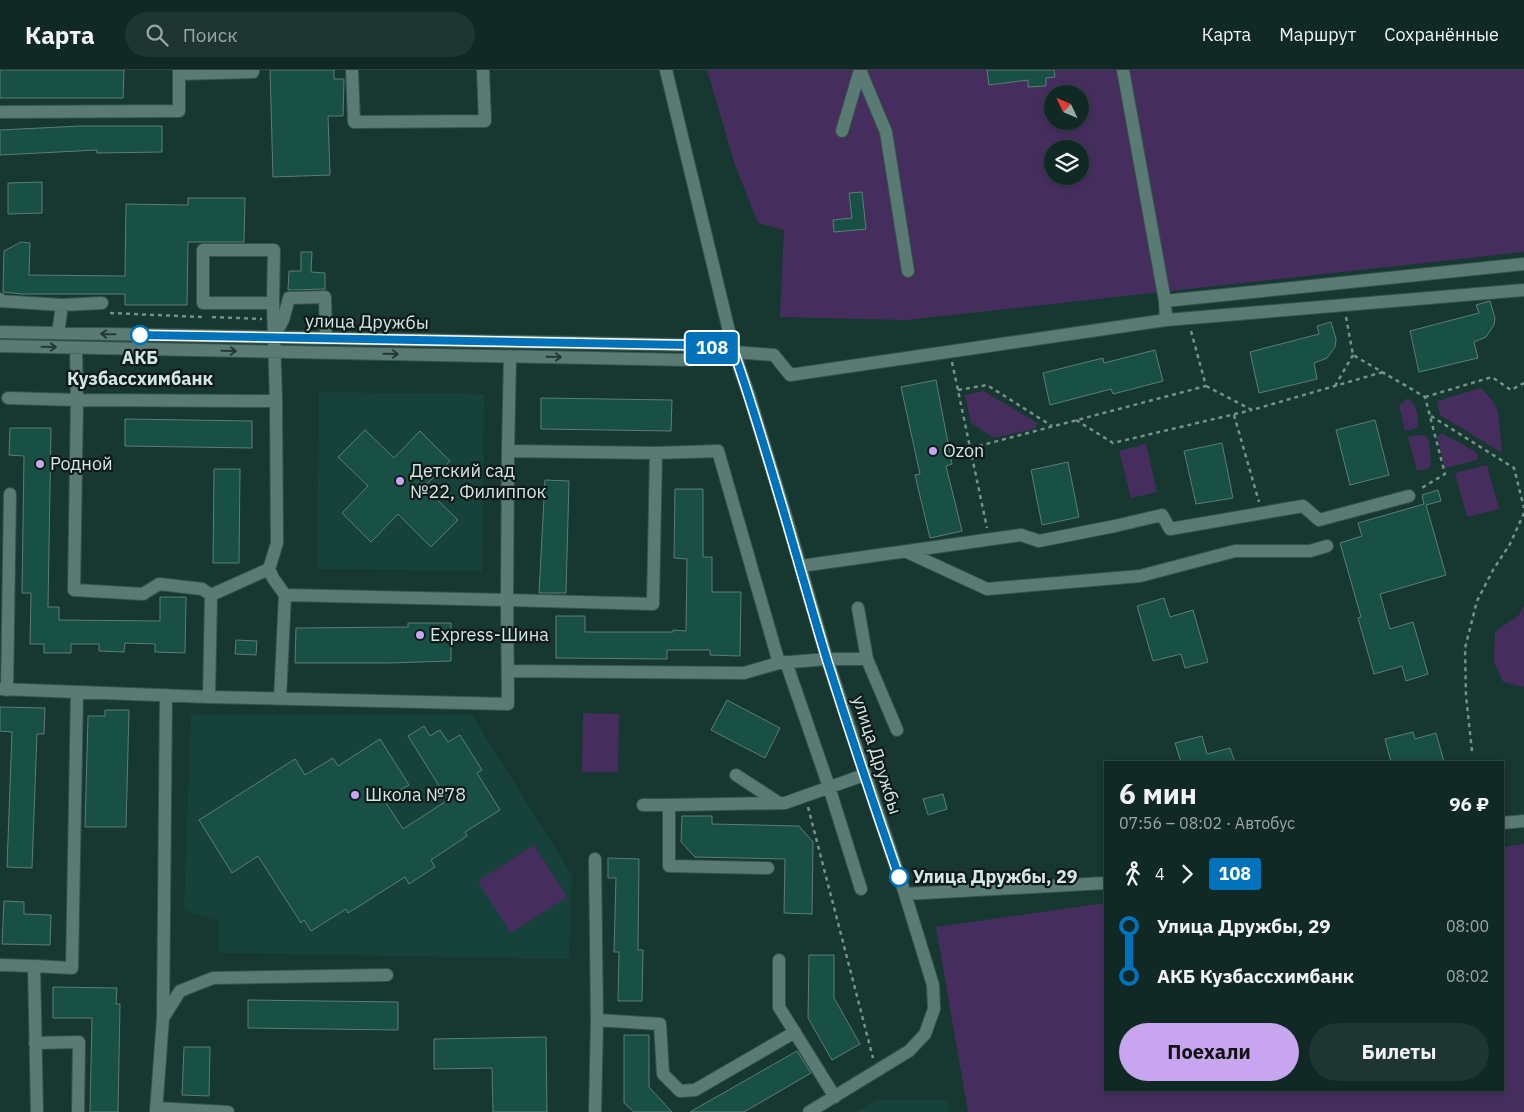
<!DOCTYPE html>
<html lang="ru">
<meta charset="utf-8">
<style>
body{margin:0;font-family:"IBM Plex Sans",sans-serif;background:#1e3532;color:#f1f3f6;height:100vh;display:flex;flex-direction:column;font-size:19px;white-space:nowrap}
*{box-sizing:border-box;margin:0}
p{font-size:16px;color:#9ca6a7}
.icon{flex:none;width:28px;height:28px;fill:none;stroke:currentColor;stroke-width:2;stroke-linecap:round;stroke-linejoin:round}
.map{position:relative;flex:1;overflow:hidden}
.panel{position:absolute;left:1104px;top:691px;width:400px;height:330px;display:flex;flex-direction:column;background:#112925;border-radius:0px;box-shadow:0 2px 8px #0003,0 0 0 1px #304542}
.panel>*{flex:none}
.badge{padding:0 10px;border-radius:4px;font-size:18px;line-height:32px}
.needle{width:32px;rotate:314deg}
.fabs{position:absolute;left:1044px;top:15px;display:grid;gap:10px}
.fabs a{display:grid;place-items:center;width:45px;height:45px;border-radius:50%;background:#112925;box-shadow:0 2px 8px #0003,0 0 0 1px #304542;font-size:25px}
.map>.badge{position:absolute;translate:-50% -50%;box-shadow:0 0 0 2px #fff}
.legs{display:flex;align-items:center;gap:8px;height:55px;padding:0 15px;font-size:16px}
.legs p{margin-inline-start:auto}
.head{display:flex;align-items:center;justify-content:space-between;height:85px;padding:0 15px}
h1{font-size:28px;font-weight:700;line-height:38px}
.action{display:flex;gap:10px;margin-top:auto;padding:10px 15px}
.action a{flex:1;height:58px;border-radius:30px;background:#c7a6ef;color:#111;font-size:20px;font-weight:700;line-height:58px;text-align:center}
.action a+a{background:#1e3532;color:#f1f3f6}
ul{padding:0 15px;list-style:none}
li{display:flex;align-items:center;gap:18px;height:50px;font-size:19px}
li i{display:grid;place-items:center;width:8px;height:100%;margin:0 6px;background:currentColor}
li i::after{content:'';width:12px;height:12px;margin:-6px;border:4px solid;border-radius:50%;background:#112925}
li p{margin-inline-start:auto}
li:first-child i{background:linear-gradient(#0000 50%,currentColor 0)}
li:last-child i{background:linear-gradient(currentColor 50%,#0000 0)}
header{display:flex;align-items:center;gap:30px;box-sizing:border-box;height:70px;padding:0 25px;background:#112925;border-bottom:1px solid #304542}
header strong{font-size:24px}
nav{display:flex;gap:28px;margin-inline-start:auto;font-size:18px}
.search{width:350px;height:45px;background:#1e3532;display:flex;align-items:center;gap:12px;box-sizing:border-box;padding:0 18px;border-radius:28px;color:#9ca6a7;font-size:19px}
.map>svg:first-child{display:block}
.built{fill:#17423b}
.green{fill:#452e5e;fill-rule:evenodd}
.building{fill:#185046;stroke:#5c7d76}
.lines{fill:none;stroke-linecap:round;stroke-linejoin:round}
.minor-casing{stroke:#37524e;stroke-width:14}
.path{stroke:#77908b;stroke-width:2.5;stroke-dasharray:4 4;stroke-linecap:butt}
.minor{stroke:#597b74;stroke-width:12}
.oneway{stroke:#243834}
.line-1-casing{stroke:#fff;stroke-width:11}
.line-1{stroke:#0072bc;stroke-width:8}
.stop-1-dot{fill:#fff;stroke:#0072bc;stroke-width:2.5}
.poi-dot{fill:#c7a6ef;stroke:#0e1b19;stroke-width:2}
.labels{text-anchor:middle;stroke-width:4.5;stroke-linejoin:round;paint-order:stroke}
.street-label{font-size:18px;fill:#d5e7e3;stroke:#0e1b19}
.stop-label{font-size:18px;font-weight:bold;fill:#d5e7e3;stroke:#0e1b19}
.poi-label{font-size:18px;fill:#d5e7e3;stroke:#0e1b19;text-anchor:start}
</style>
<header>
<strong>Карта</strong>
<div class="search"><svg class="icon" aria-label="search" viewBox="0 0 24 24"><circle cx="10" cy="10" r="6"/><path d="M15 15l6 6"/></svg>Поиск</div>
<nav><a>Карта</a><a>Маршрут</a><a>Сохранённые</a></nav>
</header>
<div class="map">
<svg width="1524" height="1042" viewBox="0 0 1524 1042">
<rect width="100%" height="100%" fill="#173731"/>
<path class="built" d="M319,322L484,324L482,501L317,499Z
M191,644L472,645L572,805L569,889L219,883V852L184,840Z
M877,1030H947L949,1042H855Z"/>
<path class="green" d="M707,0H1524V182L906,250L780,247L784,160L758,153L735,95ZM1052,24H1080V51H1052ZM1052,79H1080V106H1052Z
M1481,318L1493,331L1498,341L1502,383L1440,345L1437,331Z
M983,321L1038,353L1034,359L994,368L971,353L965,325Z
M1408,328C1416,334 1420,349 1417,358L1405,361L1399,335Z
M1442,363L1474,381L1477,384V390L1445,398L1437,367Z
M1418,365H1424L1429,370L1431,395L1429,398L1417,401L1408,367Z
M1146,374L1157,422L1131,428L1119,381Z
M1487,395L1499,439L1467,447L1455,403Z
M1523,537H1524V617L1503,612L1494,591L1495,562L1519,545Z
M583,643L619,644L618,702H582Z
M1524,774V1042H968L936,857L1105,833V1020H1502L1503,777Z
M534,775L567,827L511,863L478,811Z"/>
<path class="building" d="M0,0H124L123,28H0Z
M270,0H334V9H344L343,46H328L330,105L273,107Z
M987,0H1054L1055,7L1046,8V16L1028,17V10L989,15Z
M80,56H162V82L97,83V80L0,85V60Z
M42,112V143L8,144V113Z
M862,122L866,159L834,162L833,150L852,148L849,123Z
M188,128H245L244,172H188L187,235H125V224H22L3,222L4,181L21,172L30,173L29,205L125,206L126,134L188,135Z
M301,182H312L311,202L325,203V219L288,220L289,201H301Z
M1490,231L1495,248L1494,255L1486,267L1474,272L1478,288L1419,302L1410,261L1479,243L1476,235Z
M1331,252L1336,269L1335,277L1327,288L1314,293L1317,309L1259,323L1250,282L1319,264L1317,256Z
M1155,280L1163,311L1113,324L1111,319L1050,335L1043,303L1103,288L1104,293Z
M936,310L952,394L946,396L962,461L930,468L915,405L920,404L901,317Z
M541,328L672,330L671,361L541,359Z
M125,349L252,351V378L125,376Z
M1375,350L1389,405L1350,415L1336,360Z
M10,358H51L48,537H59V550L160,551V527H186L185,583L155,582V574L125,573L124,582L99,581V574H71V583H44V574H30L31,523H22L24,386L9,385Z
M365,360L394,388L420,361L450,391L424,417L458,450L431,477L398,444L371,472L342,443L368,416L338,387Z
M1222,373L1233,428L1196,434L1184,381Z
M1068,392L1079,447L1042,455L1031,400Z
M214,399H240L239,493H213Z
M545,410L569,411L566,523H539Z
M675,419H703V487H712V522H741L740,586L710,585V580H667V589L556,588V546H585V562H673V560L686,561L687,489L674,488Z
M1438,420L1441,431L1426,435L1446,505L1380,524L1390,559L1413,552L1428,604L1406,611L1402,596L1374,604L1358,548L1361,547L1340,473L1362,466L1358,453L1424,434L1422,425Z
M1164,528L1170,547L1193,540L1208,592L1185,598L1181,584L1153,591L1137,536Z
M408,553H451V591L390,593H295L296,558L408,557Z
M236,570L257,571L256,585L235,584Z
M727,630L780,658L765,688L711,660Z
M0,637L45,638L44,664H37L32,798L7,797L12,662L0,661Z
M105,640H129L126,757H85L88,646H105Z
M424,656L430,666L440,660L448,672L460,665L482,700L477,703L500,740L465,762L467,766L431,790L435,797L409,814L405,807L348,843L346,839L311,861L304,850L301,853L258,786L232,803L199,750L295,689L305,705L333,688L338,696L380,669L409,715L384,730L403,759L448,730L408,666Z
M1413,662L1415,669L1436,663L1444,692H1391L1385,669Z
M1202,666L1207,684L1230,678L1235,692H1181L1175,673Z
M943,724L947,739L928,745L923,729Z
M682,746H712V754L799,756L813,772L812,844L784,843L785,789L695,787L681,772Z
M608,788L639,789L638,880H643L642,931H618L619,882H614L616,808H608Z
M4,831L24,832V844L51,845L50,875L2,874Z
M809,885H834V928L860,974L832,990L808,948Z
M53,917L117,918L116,934H120L118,1042H90L92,948H53Z
M248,930L398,932V960L248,958Z
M624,965H649V1017L672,1042H634L624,1033Z
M546,967L547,1042H493L492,998L434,999V969Z
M184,977H210L209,1026L182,1025Z
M797,981L811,1003L744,1042H690Z"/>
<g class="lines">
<g class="minor-casing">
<path id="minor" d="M352,0L354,52L485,51L483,0
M666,0L734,282L749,325L785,443L827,589L905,824L933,915L934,939L925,964L909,981L809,1042
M860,0L886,62L908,201
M1123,0L1165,231
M179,4L253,2V0
M0,42L179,41V0
M842,61L860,0
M0,229V231L62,235
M273,233H203V180H274L273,233L276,331L277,473L269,499L273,508L285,525L280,629
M1166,250L1165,231L1524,194
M0,262L688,275L734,282L774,285L790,305L1166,250L1524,220
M58,263L62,235L102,233
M276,263L283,250L289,228L325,227L326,268
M0,276L688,290L724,284
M8,328L77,330L276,331
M656,383L718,381L779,593
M907,482L987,519L1140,506L1235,481H1310L1327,476
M801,496L1021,465L1039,471L1115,456L1162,445L1170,459L1303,436L1319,450L1409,426
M211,525L269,499
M285,525L507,530L508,381
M867,589L897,660
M786,592L829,717L861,819
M508,601L744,603L779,593L827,589H867L858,538
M0,619L209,627L211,525L202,519L159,514L143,524L74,520L77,330L76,278
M7,620L10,424
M209,627L508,634L507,530L653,534L656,383L508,381L510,286
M736,705L779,733
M643,735H669
M1502,753L1524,751
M595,789L597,950L595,1042
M768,798L669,796V735L785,733L864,705
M905,824L1105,813
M779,890V937L835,1027
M0,895L34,896
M163,948L166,625
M597,950L660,954L663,1004L680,1021L695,1020L795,962
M35,973L79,972L78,1042
M156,1038L228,1042
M37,1042L34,896L72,898L77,622
M156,1042L163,948L180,921L213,908L387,905"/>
</g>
<path class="path" d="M110,243L202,247
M212,247L262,249
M1346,247L1353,285L1425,327L1445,404L1420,419
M952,292L987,458
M1206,316L1252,340L1383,302
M1335,316L1353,285
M958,320L987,315L1052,356
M1425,327L1492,307L1511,320L1524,313
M1234,345L1259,432
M1431,346L1514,398L1524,438
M1076,350L1113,373L1252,340
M971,378L1206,316L1191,261
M1472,681L1466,626L1465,578L1477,531L1493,500L1510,474L1524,443
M808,737L873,988"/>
<use href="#minor" class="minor"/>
</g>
<defs><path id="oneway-shaft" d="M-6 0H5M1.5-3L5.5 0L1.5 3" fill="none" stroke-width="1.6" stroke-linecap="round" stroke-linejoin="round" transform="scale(1.25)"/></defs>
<g class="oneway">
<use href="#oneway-shaft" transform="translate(108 264) rotate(-179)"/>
<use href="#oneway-shaft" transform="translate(49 277) rotate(1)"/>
<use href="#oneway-shaft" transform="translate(229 281) rotate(1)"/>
<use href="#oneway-shaft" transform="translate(391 284) rotate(1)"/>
<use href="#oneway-shaft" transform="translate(554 287) rotate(1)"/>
</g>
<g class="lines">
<g class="line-1-casing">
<path id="line-1" d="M140,265L688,275L734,282C769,383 796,487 827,590C850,663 874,735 899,807"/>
</g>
<use href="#line-1" class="line-1"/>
</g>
<g class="stop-1-dot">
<circle cx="140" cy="265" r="9"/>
<circle cx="899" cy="807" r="9"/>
</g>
<g class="poi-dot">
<circle cx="933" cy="381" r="5"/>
<circle cx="40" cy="394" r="5"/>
<circle cx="400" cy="411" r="5"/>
<circle cx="420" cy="565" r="5"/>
<circle cx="355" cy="725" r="5"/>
</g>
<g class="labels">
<g class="street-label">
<text transform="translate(367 252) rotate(1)" y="6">улица Дружбы</text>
<text transform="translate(877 685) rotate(72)" y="6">улица Дружбы</text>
</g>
<g class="stop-label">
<text x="140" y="294">АКБ<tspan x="140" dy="21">Кузбассхимбанк</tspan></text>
<text x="913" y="813" text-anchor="start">Улица Дружбы, 29</text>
</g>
<g class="poi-label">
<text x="943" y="387">Ozon</text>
<text x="50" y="400">Родной</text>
<text x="410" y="407">Детский сад<tspan x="410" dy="21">№22, Филиппок</tspan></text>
<text x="430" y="571">Express-Шина</text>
<text x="365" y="731">Школа №78</text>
</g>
</g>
</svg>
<div class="fabs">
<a><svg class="needle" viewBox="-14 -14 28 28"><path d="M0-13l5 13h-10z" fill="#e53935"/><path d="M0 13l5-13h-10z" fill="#9ca6a7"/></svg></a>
<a><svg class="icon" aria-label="layers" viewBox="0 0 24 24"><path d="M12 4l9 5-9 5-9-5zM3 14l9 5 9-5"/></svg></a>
</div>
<b class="badge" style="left:712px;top:278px;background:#0072bc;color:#fff">108</b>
<section class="panel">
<div class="head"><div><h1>6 мин</h1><p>07:56 – 08:02 · Автобус</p></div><b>96 ₽</b></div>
<div class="legs"><svg class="icon" aria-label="walk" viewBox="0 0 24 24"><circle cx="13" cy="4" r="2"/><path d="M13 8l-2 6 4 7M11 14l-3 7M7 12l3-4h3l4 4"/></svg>4<svg class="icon" aria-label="forward" viewBox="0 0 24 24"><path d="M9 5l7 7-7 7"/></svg><b class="badge" style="background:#0072bc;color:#fff">108</b></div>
<ul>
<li><i style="color:#0072bc"></i><b>Улица Дружбы, 29</b><p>08:00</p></li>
<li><i style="color:#0072bc"></i><b>АКБ Кузбассхимбанк</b><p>08:02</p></li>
</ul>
<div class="action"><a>Поехали</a><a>Билеты</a></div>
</section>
</div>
